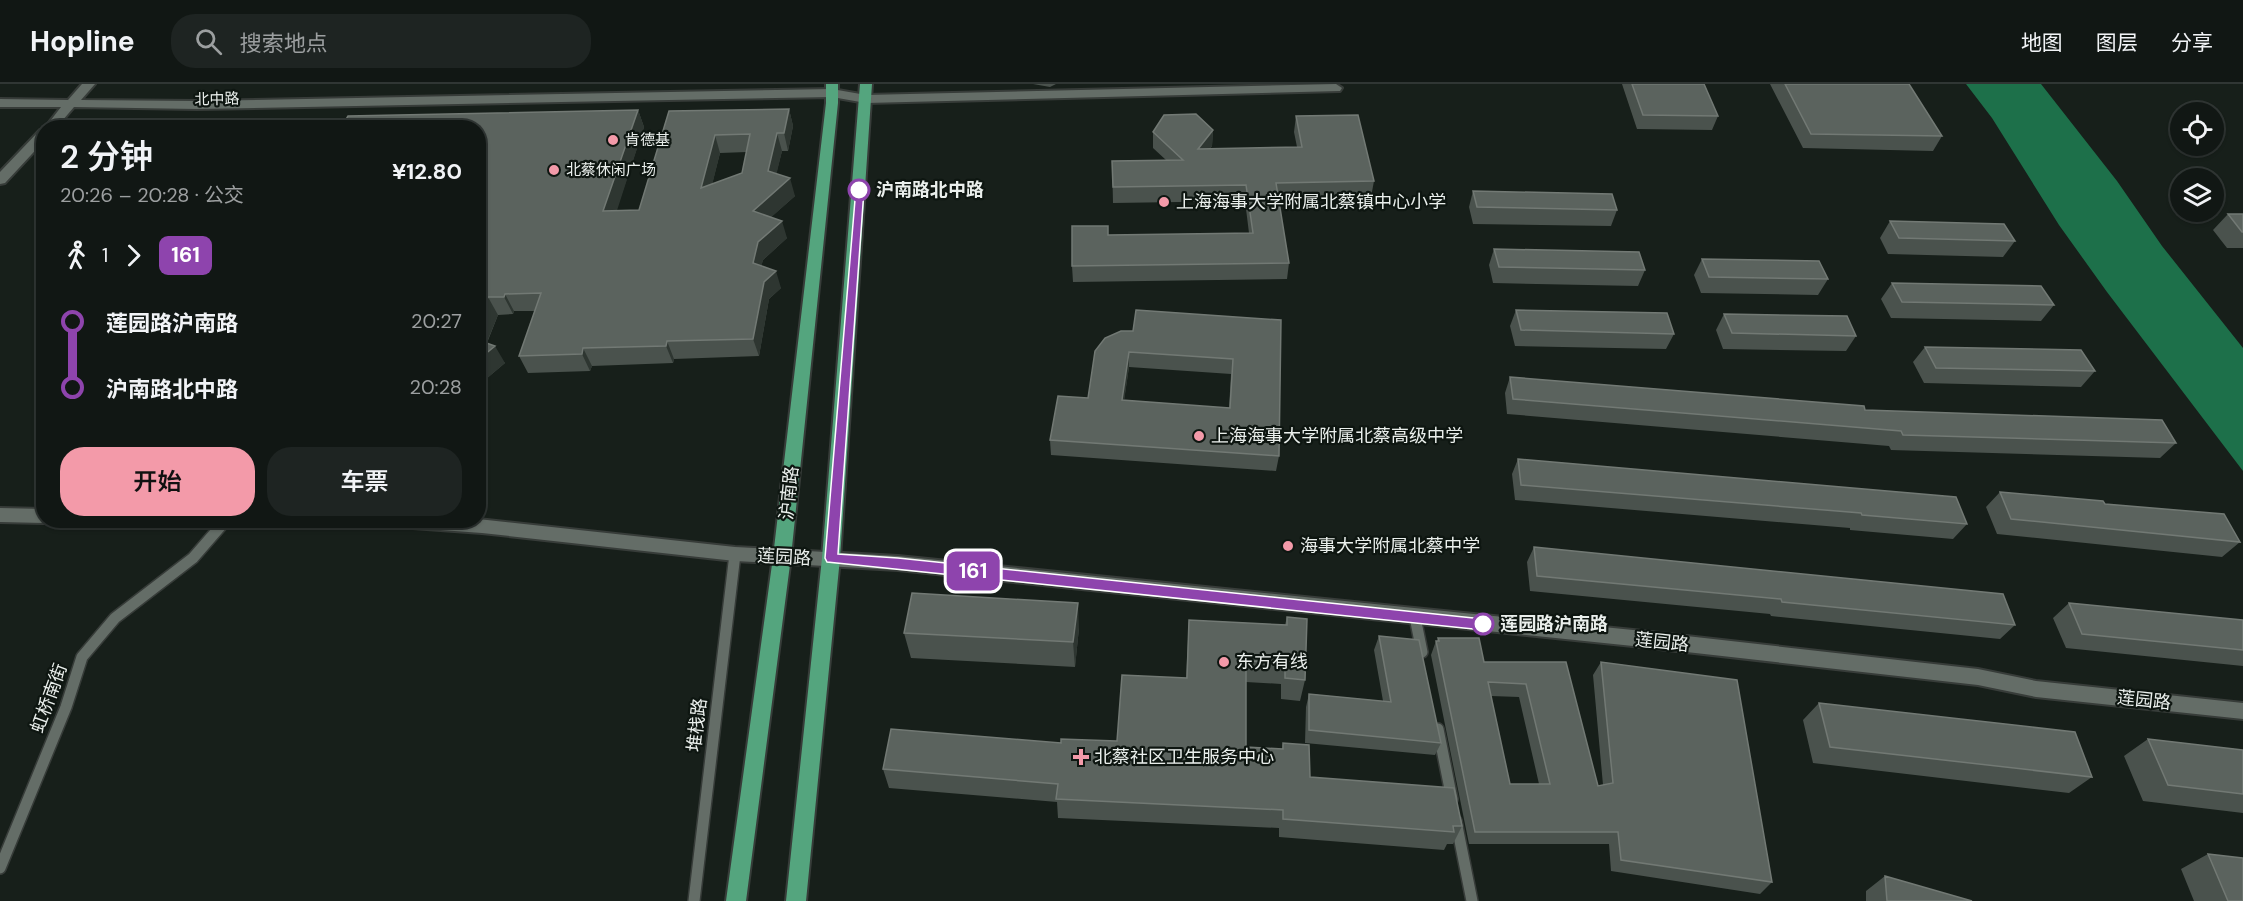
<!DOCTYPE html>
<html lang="zh">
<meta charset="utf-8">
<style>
body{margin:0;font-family:"DM Sans","Noto Sans SC",sans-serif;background:#1e2422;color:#f1f3f6;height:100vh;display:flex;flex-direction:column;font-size:22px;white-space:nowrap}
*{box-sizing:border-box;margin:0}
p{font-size:20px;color:#9c9fa0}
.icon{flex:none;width:33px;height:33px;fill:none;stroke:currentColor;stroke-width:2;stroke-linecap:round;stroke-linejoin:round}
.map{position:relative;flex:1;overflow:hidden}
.panel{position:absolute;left:36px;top:36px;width:450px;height:408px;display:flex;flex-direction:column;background:#111714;border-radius:24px;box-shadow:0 2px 4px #0004,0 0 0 2px #303634}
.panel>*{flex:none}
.badge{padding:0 12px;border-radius:9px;font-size:21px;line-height:39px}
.controls{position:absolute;left:2170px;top:18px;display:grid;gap:12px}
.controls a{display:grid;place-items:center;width:54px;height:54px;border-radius:50%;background:#111714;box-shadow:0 2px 4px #0004,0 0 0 2px #303634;font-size:30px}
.map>.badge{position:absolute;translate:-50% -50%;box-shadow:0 0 0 3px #fff}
.legs{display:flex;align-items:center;gap:9px;height:66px;padding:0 24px;font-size:20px}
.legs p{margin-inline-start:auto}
.head{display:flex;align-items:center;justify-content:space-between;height:102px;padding:0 24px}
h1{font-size:33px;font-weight:600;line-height:45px}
.primary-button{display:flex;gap:12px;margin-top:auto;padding:12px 24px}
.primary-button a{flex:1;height:69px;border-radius:24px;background:#f39aa9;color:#111;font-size:24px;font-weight:600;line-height:69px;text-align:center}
.primary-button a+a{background:#1e2422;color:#f1f3f6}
ul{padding:0 24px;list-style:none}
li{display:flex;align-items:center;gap:21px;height:66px;font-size:22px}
li i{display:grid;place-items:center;width:9px;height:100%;margin:0 8px;background:currentColor}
li i::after{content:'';width:15px;height:15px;margin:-8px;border:4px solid;border-radius:50%;background:#111714}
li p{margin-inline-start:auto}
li:first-child i{background:linear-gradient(#0000 50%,currentColor 0)}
li:last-child i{background:linear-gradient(currentColor 50%,#0000 0)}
header{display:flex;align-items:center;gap:36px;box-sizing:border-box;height:84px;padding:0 30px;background:#111714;border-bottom:2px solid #303634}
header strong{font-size:28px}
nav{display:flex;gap:33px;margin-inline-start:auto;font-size:21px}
.search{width:420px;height:54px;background:#1e2422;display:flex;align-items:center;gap:15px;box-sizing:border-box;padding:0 21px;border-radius:24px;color:#9c9fa0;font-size:22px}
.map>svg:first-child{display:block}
.water{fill:#1d704a}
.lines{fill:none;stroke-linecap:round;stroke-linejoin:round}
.service-casing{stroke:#373c39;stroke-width:14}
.minor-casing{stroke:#373c39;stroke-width:4}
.tertiary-casing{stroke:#373c39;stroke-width:4}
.primary-casing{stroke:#373c39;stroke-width:4}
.service{stroke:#646d67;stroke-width:11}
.minor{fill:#646d67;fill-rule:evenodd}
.tertiary{fill:#646d67;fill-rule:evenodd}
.primary{fill:#54a57e;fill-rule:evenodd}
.wall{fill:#4a524d;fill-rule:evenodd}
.shaded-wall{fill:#2e3631}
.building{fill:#5b635e;stroke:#727974;stroke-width:1.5;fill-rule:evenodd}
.line-1{fill:#8e44ad;stroke:#fff;stroke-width:1.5}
.poi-dot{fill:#f39aa9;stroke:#0e1611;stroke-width:2}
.stop-1-dot{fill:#fff;stroke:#8e44ad;stroke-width:3}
.labels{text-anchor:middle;stroke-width:4.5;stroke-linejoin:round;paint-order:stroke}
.far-street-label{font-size:15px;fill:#eaefec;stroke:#0e1611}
.far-poi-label{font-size:15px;fill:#eaefec;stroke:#0e1611;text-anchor:start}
.stop-label{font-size:18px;font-weight:bold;fill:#eaefec;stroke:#0e1611;text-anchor:start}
.poi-label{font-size:18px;fill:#eaefec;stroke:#0e1611;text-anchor:start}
.street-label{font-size:18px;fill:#eaefec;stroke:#0e1611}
</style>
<header>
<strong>Hopline</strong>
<div class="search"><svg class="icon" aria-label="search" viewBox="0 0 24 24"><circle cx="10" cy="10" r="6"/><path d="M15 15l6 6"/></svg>搜索地点</div>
<nav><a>地图</a><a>图层</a><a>分享</a></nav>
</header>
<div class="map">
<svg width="2243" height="817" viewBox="0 0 2243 817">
<rect width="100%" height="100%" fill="#171f1a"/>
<path class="water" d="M1966,0H2041L2117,97L2162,162L2243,264V387L2107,208L2059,141L1992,34Z"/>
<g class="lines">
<g class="service-casing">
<path id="service" d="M1415,533L1422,568
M1438,645L1452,715
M1456,737L1472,817
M0,784L66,623L82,573L115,534L193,474L226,436
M694,817L735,470"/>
</g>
<g class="minor-casing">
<path id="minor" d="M1336,0L1342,4L1340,7L866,19L860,15L866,11Z"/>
</g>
<g class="tertiary-casing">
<path id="tertiary" d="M82,0H95L81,16L197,17L832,5L866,11L872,15L866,19L832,13L197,25L74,23L56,44L44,45L61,23H0V15L68,16Z
M44,45V57L5,99L0,100V88L40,46Z
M0,424L44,425V436H50L44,439L0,438Z
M478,435L735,463L898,472L1633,546L1978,585L2036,597L2243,619V635L2036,613L1978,601L1633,562L898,486L735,477L482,449L399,443L393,441L391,436Z"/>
</g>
<g class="primary-casing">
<path id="primary" d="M826,0H838V19L791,473L746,817H726L773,473L826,19Z
M860,0H872L840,474L806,817H786L822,474Z"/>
</g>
<use href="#service" class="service"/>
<use href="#minor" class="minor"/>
<use href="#tertiary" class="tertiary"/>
<use href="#primary" class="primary"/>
</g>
<path class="wall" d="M1033,0H1056L1050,3Z
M1622,0H1704L1718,32L1712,46L1637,45Z
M1770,0H1909L1942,52L1933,67L1803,64Z
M789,25L793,42L788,67H782L776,90L795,112L771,133L787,154L763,176L761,182L781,204L769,215L759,272L674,275L673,279L592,282L590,287L528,289L519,272L535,227H514L513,230L498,231L487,259L505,279L486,295L478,292V44L638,26L644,43L616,127L639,126L669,27ZM747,68L742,89L712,100L720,69Z
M1296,32L1374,97L1371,113L1278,114L1289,179L1287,195L1073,198L1072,182L1108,151L1249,149L1245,117L1113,119L1112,77L1166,76L1153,64V48L1213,46L1212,62L1210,65L1297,63L1294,48Z
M1473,107L1617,126L1611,142L1473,140L1469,123Z
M2228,130H2243V164H2227L2213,146Z
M1890,137L2015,157L2003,173L1888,170L1880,154Z
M1494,165L1645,186L1638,202L1493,199L1489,181Z
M1702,175L1828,195L1818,211L1701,209L1694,191Z
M1892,199L2054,221L2041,237L1891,234L1881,215Z
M1516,226L1674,250L1666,265L1515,262L1510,242Z
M1724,230L1856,252L1846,267L1723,265L1716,246Z
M1281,236L1279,372L1276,387L1051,371L1050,356L1088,314L1133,247ZM1129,283L1231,290L1229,324L1124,316Z
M1925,263L2095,287L2081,303L1924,299L1913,278Z
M1510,293L1865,326L2176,359L2160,374L1891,366L1889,362L1507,330L1505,309Z
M1518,375L1967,440L1953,455L1850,446V444L1515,416L1512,390Z
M2000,408L2105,420L2240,458L2222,473L1997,450L1986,423Z
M1534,463L2015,541L2000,555L1771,532L1770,530L1530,507L1527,478Z
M2069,519L2243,536V582L2066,564L2053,534Z
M1287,533L1305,596L1300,617L1281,615V600L1246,598V663L1282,665L1283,659L1310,693L1462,742L1453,760H1447L1444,766L1279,753V744L1058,734L1057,718L889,704L883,685L1061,659L1117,657L1186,594L1189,536L1285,541Z
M1079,544L1075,583L911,574L904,549Z
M1379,552L1441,659L1435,671L1305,659L1306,623L1309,610L1383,617L1374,566Z
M1438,554L1484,578H1566L1598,702L1603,701L1593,591L1601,578L1772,798L1760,810L1611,787L1609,760H1469L1431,571L1436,557H1437ZM1491,612L1519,613L1539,700H1510Z
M1819,619L2092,693L2069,709L1813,679L1803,636Z
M2148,655L2243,666V729L2143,717L2124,672Z
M2208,770L2243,817H2194L2181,785Z
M1885,792L1972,817H1866V807Z"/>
<path class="shaded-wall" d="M789,25L793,42L788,67L784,49Z
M638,26L644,43L611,145L603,127Z
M1213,46L1212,62L1197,81L1198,65Z
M777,49L782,67L773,105L768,87Z
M715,51L720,69L707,122L701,104Z
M790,94L795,112L758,145L753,127Z
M782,137L787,154L763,176L758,196L753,179L758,158Z
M776,187L781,204L769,215L759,272L753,255L764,198Z
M505,210L514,227L513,230L504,213Z
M488,213L498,231L482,270L478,264V237Z
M667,257L674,275L673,279L666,262Z
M495,262L505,279L486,295L478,284V276Z
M583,264L592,282L590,287L582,270Z
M1129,268V283L1122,332V316Z
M1078,519L1079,544L1075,583L1073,558Z"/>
<path class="building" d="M1632,0H1704L1718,32L1643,31Z
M1785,0H1909L1942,52L1811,50Z
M789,25L784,49H777L768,87L790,94L753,127L782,137L758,158L753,179L776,187L764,198L753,255L667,257L666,262L583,264L582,270L519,272L541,209L505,210L504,213H488L478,237V129L486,110H478V44H341L348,32L638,26L603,127L639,126L669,27ZM750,50L742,89L701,104L715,51Z
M1196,30L1213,46L1198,65L1302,63L1296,32L1358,31L1374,97L1276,99L1289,179L1072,182V142H1108V151L1253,149L1246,101L1113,103L1112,77L1183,76L1153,48L1164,31Z
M1473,107L1612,110L1617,126L1477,123Z
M2228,130H2243V148H2242Z
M1890,137L2004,140L2015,157L1899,154Z
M1494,165L1639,168L1645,186L1499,183Z
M1702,175L1819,177L1828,195L1709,193Z
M1892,199L2041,202L2054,221L1902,218Z
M1136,226L1281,236L1279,372L1050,356L1058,312L1088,314L1095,267L1105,254L1121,247H1133ZM1129,268L1233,275L1230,324L1122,316Z
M1516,226L1667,229L1674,250L1521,246Z
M1724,230L1847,232L1856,252L1732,249Z
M478,256L495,262L478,276Z
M1925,263L2081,266L2095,287L1936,284Z
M1510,293L1864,322L1865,326L2162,336L2176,359L1903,351L1901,347L1513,315Z
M1518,375L1956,413L1967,440L1862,431L1861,429L1521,401Z
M2000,408L2103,417L2105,420L2224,430L2240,458L2011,435Z
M1534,463L2003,510L2015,541L1782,518L1781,515L1537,492Z
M912,509L1078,519L1073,558L904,549Z
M2069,519L2243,536V566L2082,550Z
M1287,533L1307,535L1305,596L1285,594V579L1246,577V663L1283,665V659L1309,661L1310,693L1454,704L1462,742H1453L1454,748L1283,735V726L1056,715L1058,700L883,685L891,645L1061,659V655L1117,657L1122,591L1187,594L1189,536L1287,541Z
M1379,552L1419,556L1441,659L1309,646V610L1391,618Z
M1438,554H1479L1484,578H1566L1598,702L1613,699L1601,578L1737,596L1772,798L1621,776L1618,748H1475L1436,557H1439ZM1488,598L1526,600L1550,700H1510Z
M1819,619L2075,648L2092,693L1830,663Z
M2148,655L2243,666V710L2168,701Z
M2208,770L2243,774V817H2228Z
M1885,792L1972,817H1887Z"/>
<path class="line-1" d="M856,104L864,106L838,470L898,474L1483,535L1489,540L1487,544L1483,546L827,478L825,474Z"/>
<g class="poi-dot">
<circle cx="613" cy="56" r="6"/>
<circle cx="554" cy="86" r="6"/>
<circle cx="1164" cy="118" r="6"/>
<circle cx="1199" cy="352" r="6"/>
<circle cx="1288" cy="462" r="6"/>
<circle cx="1224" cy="578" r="6"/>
<path d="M1078 664h6v6h6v6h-6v6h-6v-6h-6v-6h6z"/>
</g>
<g class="stop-1-dot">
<circle cx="859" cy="106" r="10"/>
<circle cx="1483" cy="540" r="10"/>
</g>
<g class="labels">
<g class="far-street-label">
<text transform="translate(217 15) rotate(-1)" y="5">北中路</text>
</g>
<g class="far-poi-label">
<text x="625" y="61">肯德基</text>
<text x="566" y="91">北蔡休闲广场</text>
</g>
<g class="stop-label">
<text x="876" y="112">沪南路北中路</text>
<text x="1500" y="546">莲园路沪南路</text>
</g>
<g class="poi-label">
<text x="1176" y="124">上海海事大学附属北蔡镇中心小学</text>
<text x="1211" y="358">上海海事大学附属北蔡高级中学</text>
<text x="1300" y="468">海事大学附属北蔡中学</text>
<text x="1236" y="584">东方有线</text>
<text x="1094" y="679">北蔡社区卫生服务中心</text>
</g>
<g class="street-label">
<text transform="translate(789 409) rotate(-84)" y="6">沪南路</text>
<text transform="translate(784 473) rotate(3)" y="6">莲园路</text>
<text transform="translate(1662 558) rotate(6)" y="6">莲园路</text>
<text transform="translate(49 614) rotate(-70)" y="6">虹桥南街</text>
<text transform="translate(2144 616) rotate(6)" y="6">莲园路</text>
<text transform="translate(697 641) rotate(-83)" y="6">堆栈路</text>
</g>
</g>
</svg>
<div class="controls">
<a><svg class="icon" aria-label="locate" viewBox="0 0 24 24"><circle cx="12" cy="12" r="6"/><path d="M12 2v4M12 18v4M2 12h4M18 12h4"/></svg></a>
<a><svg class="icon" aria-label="layers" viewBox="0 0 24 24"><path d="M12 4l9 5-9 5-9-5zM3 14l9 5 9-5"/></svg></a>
</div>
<b class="badge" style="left:973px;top:487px;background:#8e44ad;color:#fff">161</b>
<section class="panel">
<div class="head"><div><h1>2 分钟</h1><p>20:26 – 20:28 · 公交</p></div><b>¥12.80</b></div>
<div class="legs"><svg class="icon" aria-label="walk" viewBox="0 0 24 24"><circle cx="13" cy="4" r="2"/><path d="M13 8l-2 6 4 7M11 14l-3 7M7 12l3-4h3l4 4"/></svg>1<svg class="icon" aria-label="forward" viewBox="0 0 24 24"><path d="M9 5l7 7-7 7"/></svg><b class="badge" style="background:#8e44ad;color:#fff">161</b></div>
<ul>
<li><i style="color:#8e44ad"></i><b>莲园路沪南路</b><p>20:27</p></li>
<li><i style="color:#8e44ad"></i><b>沪南路北中路</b><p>20:28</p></li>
</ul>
<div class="primary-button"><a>开始</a><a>车票</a></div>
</section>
</div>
